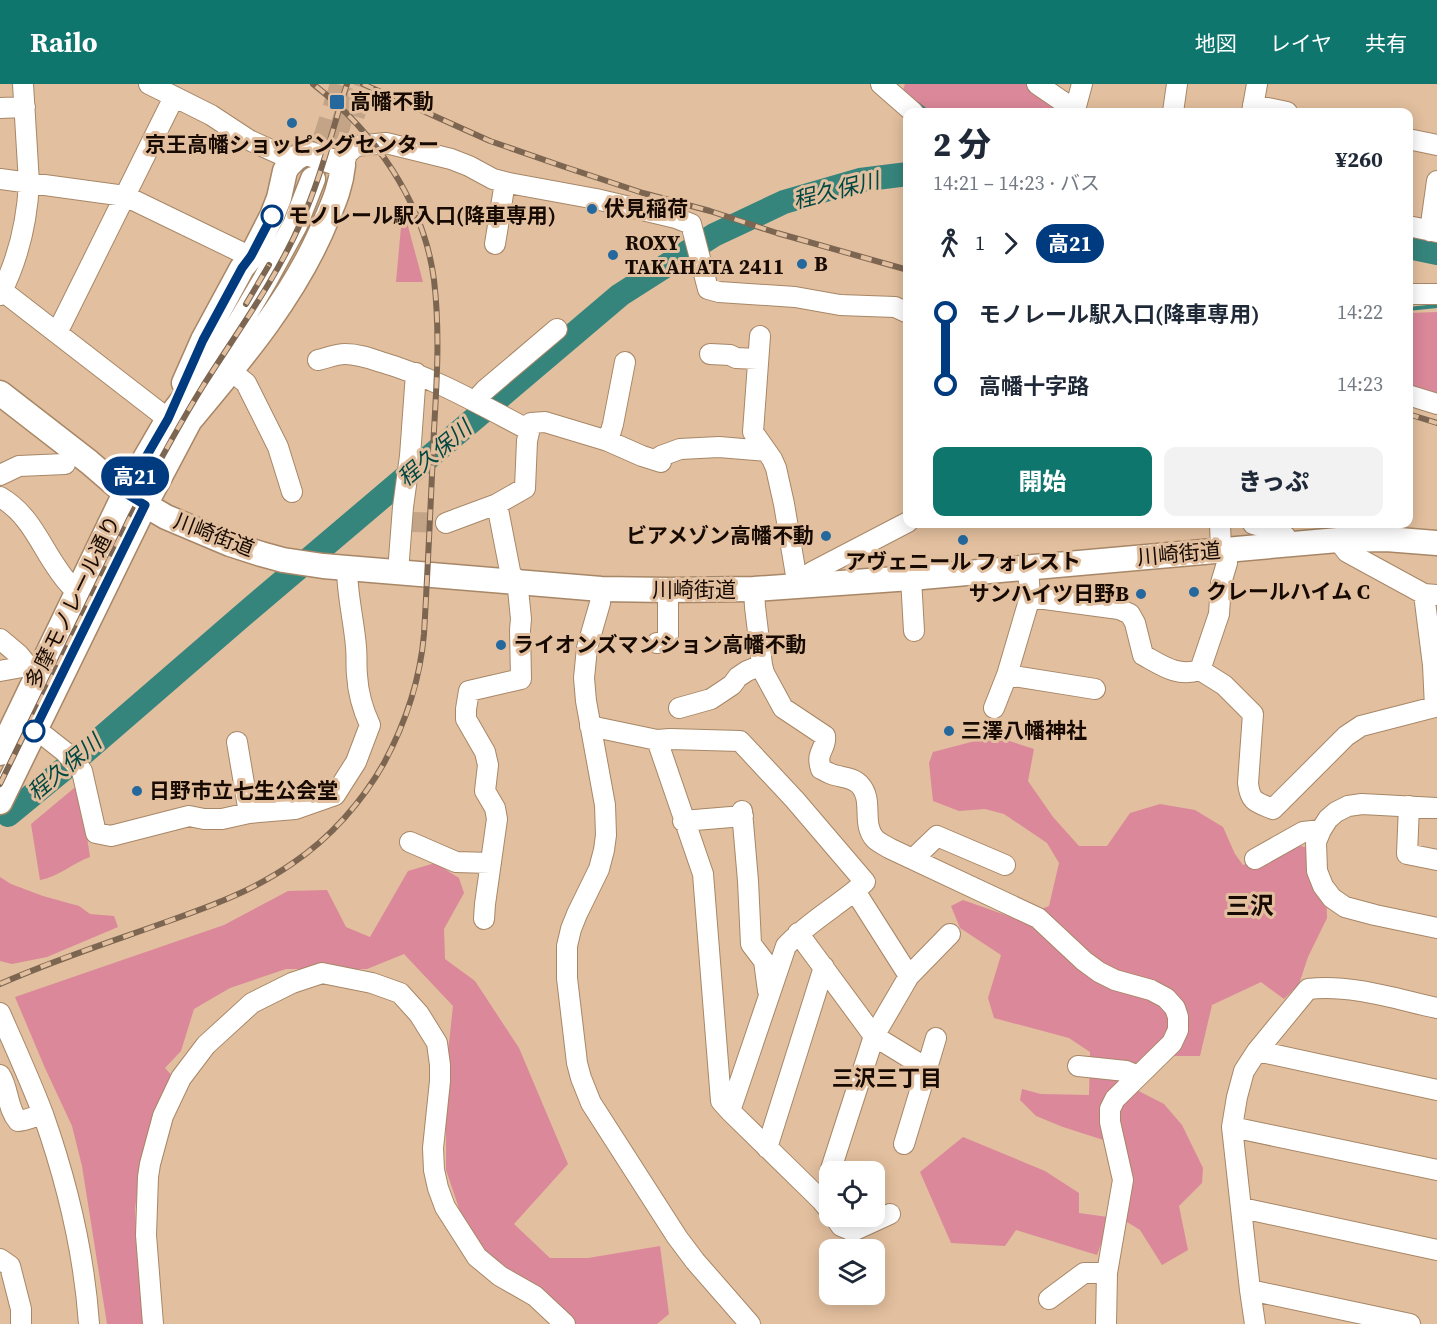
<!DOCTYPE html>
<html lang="ja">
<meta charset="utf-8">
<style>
body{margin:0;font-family:"Source Serif 4","Noto Sans JP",serif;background:#f2f2f3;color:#1f2937;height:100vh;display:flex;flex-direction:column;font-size:22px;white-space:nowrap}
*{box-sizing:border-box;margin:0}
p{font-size:20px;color:#747a83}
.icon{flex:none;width:33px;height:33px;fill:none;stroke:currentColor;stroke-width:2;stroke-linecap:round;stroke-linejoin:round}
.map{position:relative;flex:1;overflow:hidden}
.drawer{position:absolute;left:903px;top:24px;width:510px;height:420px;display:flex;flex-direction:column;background:#fff;border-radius:12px;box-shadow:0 3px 15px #0003}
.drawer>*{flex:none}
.badge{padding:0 12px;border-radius:20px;font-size:21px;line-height:39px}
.fabs{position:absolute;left:819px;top:1077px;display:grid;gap:12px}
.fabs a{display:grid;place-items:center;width:66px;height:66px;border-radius:12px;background:#fff;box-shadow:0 3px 15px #0003;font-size:30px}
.map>.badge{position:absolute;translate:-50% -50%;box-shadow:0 0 0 3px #fff}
.legs{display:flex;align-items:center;gap:9px;height:66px;padding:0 30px;font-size:20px}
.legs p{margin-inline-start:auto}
.headline{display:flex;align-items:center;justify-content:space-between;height:102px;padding:0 30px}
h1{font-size:33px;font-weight:800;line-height:45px}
.action{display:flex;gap:12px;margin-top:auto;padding:12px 30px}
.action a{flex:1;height:69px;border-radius:12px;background:#0f766e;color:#fff;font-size:24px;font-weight:800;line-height:69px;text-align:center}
.action a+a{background:#f2f2f3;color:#1f2937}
ul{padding:0 30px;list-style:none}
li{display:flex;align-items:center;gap:21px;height:72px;font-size:22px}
li i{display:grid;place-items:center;width:9px;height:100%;margin:0 8px;background:currentColor}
li i::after{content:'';width:15px;height:15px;margin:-8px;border:4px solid;border-radius:50%;background:#fff}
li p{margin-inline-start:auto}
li:first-child i{background:linear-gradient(#0000 50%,currentColor 0)}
li:last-child i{background:linear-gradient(currentColor 50%,#0000 0)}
header{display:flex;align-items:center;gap:36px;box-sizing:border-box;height:84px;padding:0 30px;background:#0f766e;color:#fff}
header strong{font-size:28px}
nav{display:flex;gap:33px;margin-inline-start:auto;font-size:21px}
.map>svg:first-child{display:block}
.green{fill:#db889a}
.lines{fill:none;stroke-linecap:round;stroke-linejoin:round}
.stream{stroke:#36857d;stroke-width:4}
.river{stroke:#36857d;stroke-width:24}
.minor-tunnel{stroke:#c3a487;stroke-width:20;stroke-dasharray:20 10;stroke-linecap:butt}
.major-tunnel{stroke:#c3a487;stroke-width:24;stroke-dasharray:24 12;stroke-linecap:butt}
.minor-casing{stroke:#a78767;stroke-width:22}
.major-casing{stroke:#a78767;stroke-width:27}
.minor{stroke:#fff;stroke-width:20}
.major{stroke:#fff;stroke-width:24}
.rail-casing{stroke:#7d6651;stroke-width:6}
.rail{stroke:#e2bf9e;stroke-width:4;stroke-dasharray:11;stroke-linecap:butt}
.line-1-casing{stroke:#fff;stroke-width:14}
.line-1{stroke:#003b80;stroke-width:9}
.poi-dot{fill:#24689d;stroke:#e2bf9e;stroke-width:2}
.stop-1-dot{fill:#fff;stroke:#003b80;stroke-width:3}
.labels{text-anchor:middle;stroke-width:6;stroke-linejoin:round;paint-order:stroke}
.poi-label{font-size:21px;font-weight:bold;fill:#160a02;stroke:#e2bf9e;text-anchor:start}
.stop-label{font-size:21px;font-weight:bold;fill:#160a02;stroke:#e2bf9e;text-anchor:start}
.street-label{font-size:21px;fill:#160a02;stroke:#e2bf9e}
.water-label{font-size:22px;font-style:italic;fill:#004742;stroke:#e2bf9e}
.neighbourhood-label{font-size:22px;font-weight:bold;fill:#160a02;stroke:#e2bf9e}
.quarter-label{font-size:24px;font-weight:bold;fill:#160a02;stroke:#e2bf9e}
</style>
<header>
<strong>Railo</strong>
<nav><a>地図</a><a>レイヤ</a><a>共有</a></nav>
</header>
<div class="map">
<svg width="1437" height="1240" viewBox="0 0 1437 1240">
<rect width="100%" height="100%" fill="#e2bf9e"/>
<path class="green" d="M905,0H1028L1064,28H925L902,9Z
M405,131L423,198H396L402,132Z
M1437,228V311L1409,304V229Z
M994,652L1034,665L1028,697L1053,733L1079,762H1107L1130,729L1160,720L1195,726L1223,743L1235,770L1243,781L1301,762L1325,769L1327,834L1308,873L1299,900L1284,915L1261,898L1212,921L1200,972H1175L1149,969L1121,998L1164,1020L1182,1041L1203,1084L1202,1099L1179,1122L1188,1166L1162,1181L1140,1146L1127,1138L1101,1160L1097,1171L1016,1146L1005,1162L951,1159L920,1088L963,1053L1045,1087L1079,1109V1129L1108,1133L1124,1122L1130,1078L1122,1062L1063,1043L1036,1032L1020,1016L1022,1005L1041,1010L1089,1011L1090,968L1069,954L994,934L988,914L1001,871L960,844L951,822L963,816L1017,835L1049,822L1059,779L1047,759L1004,730L985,725L959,727L933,717L929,679L933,668Z
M79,700L90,773C73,779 58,793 40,796L31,740Z
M435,779L459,794L464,809L444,845L445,875L475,897L519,964L568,1080L514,1140L550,1174H588L660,1162L669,1230L657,1240H576L491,1177L465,1142L446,1086V987L453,922L404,870L367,885H286L230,904L194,925L181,967L165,984L175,995L141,1078L135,1125L138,1185L144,1240H107L82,1082L72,1042L45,984L15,913L224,841L288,807L327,806L346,843L370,853L408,787Z
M0,793L11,800L43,812L79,822L90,830L114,832L118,843L47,873L12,880L0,877Z"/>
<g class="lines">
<path class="stream" d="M918,20L928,28
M1408,225L1437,222"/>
<path class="river" d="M1408,163L1437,169
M8,731L86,667L242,532L620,211L714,151L784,118L860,96L908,90"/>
<path class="minor-tunnel" d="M332,35L352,41L364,0
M412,438L446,439"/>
<path class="major-tunnel" d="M313,93L342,0"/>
<g class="minor-casing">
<path id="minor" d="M149,0L211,31L249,56L284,72L292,78
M881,0L913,28
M1037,0L1075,26L1074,28
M1253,21L1287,28
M0,24L25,23
M1075,26L1082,0
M1173,28L1177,0
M1252,28L1257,0
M1408,55L1437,61
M343,81L348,69L356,62L386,59L451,75L469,82L493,95L509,99L596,115L676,134L691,140L708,205L719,208L795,213L840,221L895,223L908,229
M0,95L125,112L251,173
M1408,142L1437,148
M1430,147L1437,97
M495,160L505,98
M0,205L168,335
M1408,210H1437
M0,211C18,176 27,138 29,99L23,0
M57,249L174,13
M760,252L753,348L772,375L776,384L784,420L798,503
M710,270L730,271L736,274L758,275
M318,276C327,274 336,270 345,270C358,270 369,274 381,278C433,293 481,321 529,346
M231,287L246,299L278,363L292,408
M1408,311L1437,320
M475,317L485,306L557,245
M608,357L613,340L625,278
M661,372L680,365L719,363L766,367
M0,391L19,382L65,380
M0,413C36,434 43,472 70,501C76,507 83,511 89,515
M446,439L497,420L525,404L527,357L531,339L545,338L608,357L642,372L661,378
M1220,440L1221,466L1227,473V479L1221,499L1219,530L1200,586L1224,601L1253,630L1248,699C1250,718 1256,718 1273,725L1346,652L1361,642L1435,623L1433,581L1424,510
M1253,440L1274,446
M1274,440V446L1285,452L1286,460
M1338,456L1347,468L1424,510L1437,511
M1028,483L1030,513L1119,525L1130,530L1135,539L1143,571C1163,582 1177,593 1200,586
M398,488L403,423L410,372L416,289
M911,494L914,547
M798,503L812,488L908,438
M601,505L600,519L587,564L584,594L586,617L605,721L606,751L604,766L599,785L577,830L571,845L567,862V894L577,979L581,994L591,1019L677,1153L695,1177L750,1240
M754,505L755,523L762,581L764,589L783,624L825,652C827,665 815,667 821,685C824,686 826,688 829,689C839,694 852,692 860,701C874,716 861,740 875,755C879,759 886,762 891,765L1038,834L1084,877L1099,888L1115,896L1151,906L1166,914L1175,924L1178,933V946L1172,959L1115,1015L1110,1025V1038L1123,1096L1107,1189L1106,1240
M0,555L19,571L28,582
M657,559L668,558V506
M0,587L28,582L49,586L53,585
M1007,591L1095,605
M679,624L711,615L732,601L738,593L747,587L762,581
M994,624L1007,591L1030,513
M590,642L657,656L703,790L721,1017L730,1027
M35,647L46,653L65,668L82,687L96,749L111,752L189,732L204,735H222L249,729L295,725L335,711L356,678L370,641C363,626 358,609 357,591C356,582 357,573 356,563C354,537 347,511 347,484
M657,656L670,655L740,657L795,716L865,798C840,821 809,837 786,862L730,1027L821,1116L830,1127
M237,658L249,729
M1409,722L1407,770L1437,776
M1437,724L1362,720L1348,722L1336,728L1328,735L1321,746L1316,758L1317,787L1323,802L1332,814L1345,823L1375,831L1437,844
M742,727L748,797L751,860L764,877L768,907
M683,737L743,732
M410,758L456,778L491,779
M913,775L937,752L1005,781
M1255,775L1303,748L1321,746
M855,807L909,892
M484,835L485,820L497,735L495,724L485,707L488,681L485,668L466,635V625L469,607L521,595L520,546L521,535L518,505L510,487L497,420
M798,849L874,952L928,985
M0,929C15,963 30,996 43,1030C67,1098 84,1168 89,1240
M1257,967L1437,1006
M1078,982L1126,987L1138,992
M0,991C9,1005 7,1024 18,1037C26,1037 35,1032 43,1030
M1232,1043L1437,1086
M904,1060L936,954
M767,1064L824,883
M830,1088L874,952L909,892L950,850
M1242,1124L1437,1166
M834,1132L841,1142L853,1147L890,1130
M0,1175L10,1182L21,1225V1240
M1250,1206L1410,1240
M1049,1215L1084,1189H1107
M153,1240L146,1151L148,1093L150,1080L163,1032L181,994L206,961L252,919L292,899L322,889L372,899L400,909L419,930L437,959L440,981V997L433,1064L434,1086L438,1104L445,1123L477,1173L500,1192L535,1212L565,1240
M1255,1240L1250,1206L1232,1043L1237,1013L1244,987L1257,967L1308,905C1351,900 1396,915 1437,924"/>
</g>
<g class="major-casing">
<path id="major" d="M184,299L203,256L242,184L251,173L272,132L279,114L285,87L288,82L296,74L303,70H310L343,81C341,101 335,116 327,134C297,209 243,273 191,335
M0,309L89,378L125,409L166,433L230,460L261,470L283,476L323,482L601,505L668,506L754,505L911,494L1338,456L1386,455L1437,459
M0,669L125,409L168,335L232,252L265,196L295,141L313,95
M0,718L145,421L198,321"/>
</g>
<use href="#minor" class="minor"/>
<use href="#major" class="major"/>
<g class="rail-casing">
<path id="rail" d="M363,0L490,57L562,82L643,109L710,127L777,149L908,186
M246,220L269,181
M1408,330L1437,339
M0,700L130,433C153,389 177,344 203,302C237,248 275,197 301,138C321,94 332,46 347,0
M0,900C54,876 110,858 166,838C211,822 253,807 293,779C330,754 362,718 384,679C406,638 420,597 424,550C428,482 431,414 434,346C437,296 440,246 434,196C424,118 374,47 313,0"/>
</g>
<use href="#rail" class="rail"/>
</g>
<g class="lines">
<g class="line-1-casing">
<path id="line-1" d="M34,647L145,421L125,409L168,335L203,256L242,184L251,172L272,132"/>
</g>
<use href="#line-1" class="line-1"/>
</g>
<g class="poi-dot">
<rect x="329" y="10" width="16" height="16" rx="3"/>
<circle cx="292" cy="39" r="6"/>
<circle cx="592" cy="125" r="6"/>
<circle cx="613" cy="171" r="6"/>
<circle cx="802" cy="180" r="6"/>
<circle cx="826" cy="452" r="6"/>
<circle cx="963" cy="456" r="6"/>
<circle cx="1194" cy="508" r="6"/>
<circle cx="1141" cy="510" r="6"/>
<circle cx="501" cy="561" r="6"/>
<circle cx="949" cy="647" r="6"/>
<circle cx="137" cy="707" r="6"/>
</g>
<g class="stop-1-dot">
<circle cx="272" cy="132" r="10"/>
<circle cx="34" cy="647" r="10"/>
</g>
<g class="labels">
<g class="poi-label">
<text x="350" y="25">高幡不動</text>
<text x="292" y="68" text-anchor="middle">京王高幡ショッピングセンター</text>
<text x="604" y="132">伏見稲荷</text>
<text x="625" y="166">ROXY<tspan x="625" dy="24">TAKAHATA 2411</tspan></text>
<text x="814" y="187">B</text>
<text x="814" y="459" text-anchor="end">ビアメゾン高幡不動</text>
<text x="963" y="485" text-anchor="middle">アヴェニール フォレスト</text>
<text x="1206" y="515">クレールハイム C</text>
<text x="1129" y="517" text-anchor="end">サンハイツ日野B</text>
<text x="513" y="568">ライオンズマンション高幡不動</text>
<text x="961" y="654">三澤八幡神社</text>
<text x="149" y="714">日野市立七生公会堂</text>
</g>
<g class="stop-label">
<text x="288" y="139">モノレール駅入口(降車専用)</text>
</g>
<g class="street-label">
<text transform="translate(214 451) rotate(21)" y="7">川崎街道</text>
<text transform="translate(1179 470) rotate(-5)" y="7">川崎街道</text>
<text x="694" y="513">川崎街道</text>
<text transform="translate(73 518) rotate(-64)" y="7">多摩モノレール通り</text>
</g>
<g class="water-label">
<text transform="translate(836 106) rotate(-14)" y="8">程久保川</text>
<text transform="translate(434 369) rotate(-40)" y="8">程久保川</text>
<text transform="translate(64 683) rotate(-40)" y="8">程久保川</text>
</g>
<g class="neighbourhood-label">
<text x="887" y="1002">三沢三丁目</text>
</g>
<g class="quarter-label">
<text x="1250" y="830">三沢</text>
</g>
</g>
</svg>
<div class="fabs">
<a><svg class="icon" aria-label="locate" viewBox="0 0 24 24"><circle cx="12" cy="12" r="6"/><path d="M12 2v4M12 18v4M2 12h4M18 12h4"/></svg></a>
<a><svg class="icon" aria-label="layers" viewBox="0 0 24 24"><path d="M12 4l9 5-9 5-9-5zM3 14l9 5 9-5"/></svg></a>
</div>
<b class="badge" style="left:135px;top:392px;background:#003b80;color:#fff">高21</b>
<section class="drawer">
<div class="headline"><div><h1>2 分</h1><p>14:21 – 14:23 · バス</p></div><b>¥260</b></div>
<div class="legs"><svg class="icon" aria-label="walk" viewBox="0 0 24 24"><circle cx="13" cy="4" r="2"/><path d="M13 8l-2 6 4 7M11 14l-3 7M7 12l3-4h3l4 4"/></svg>1<svg class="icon" aria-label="forward" viewBox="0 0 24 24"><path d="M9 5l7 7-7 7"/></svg><b class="badge" style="background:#003b80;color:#fff">高21</b></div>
<ul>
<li><i style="color:#003b80"></i><b>モノレール駅入口(降車専用)</b><p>14:22</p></li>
<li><i style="color:#003b80"></i><b>高幡十字路</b><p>14:23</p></li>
</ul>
<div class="action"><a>開始</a><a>きっぷ</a></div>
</section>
</div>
